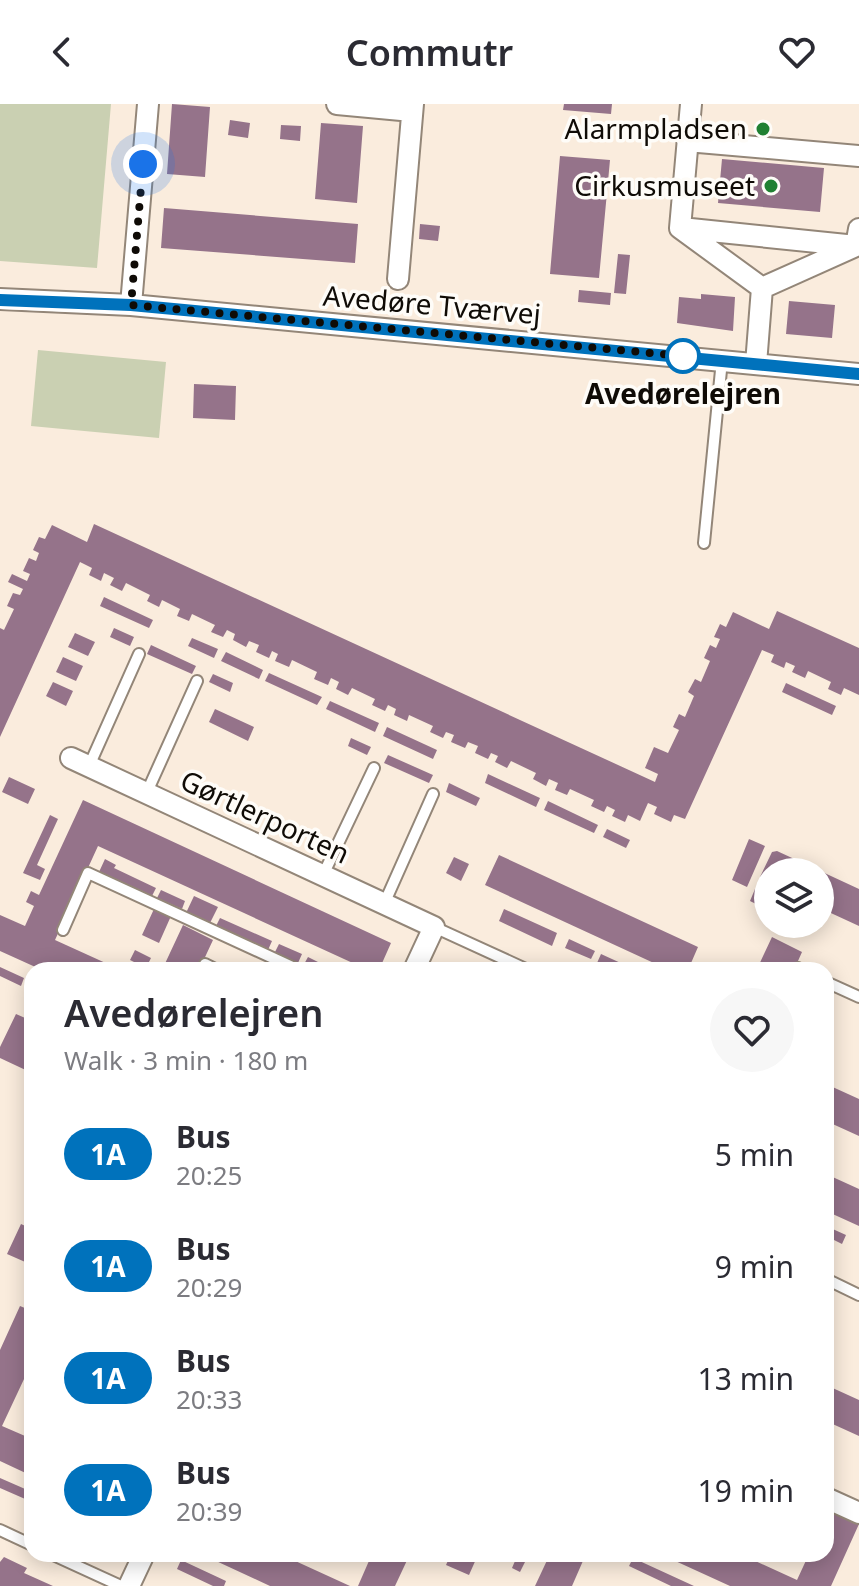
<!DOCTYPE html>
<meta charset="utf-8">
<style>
body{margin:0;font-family:"Noto Sans",sans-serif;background:#f7f7f7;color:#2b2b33;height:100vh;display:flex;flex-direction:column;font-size:30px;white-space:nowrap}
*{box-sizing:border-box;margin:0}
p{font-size:26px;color:#7c7c81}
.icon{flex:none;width:44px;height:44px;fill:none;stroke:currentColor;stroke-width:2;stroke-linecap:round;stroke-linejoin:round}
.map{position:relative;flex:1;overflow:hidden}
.sheet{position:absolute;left:24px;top:858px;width:810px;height:600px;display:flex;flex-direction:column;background:#fff;border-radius:24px;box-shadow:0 4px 20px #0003}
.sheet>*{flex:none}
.badge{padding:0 16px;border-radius:26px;font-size:28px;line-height:52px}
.controls{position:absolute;left:754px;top:754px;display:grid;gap:16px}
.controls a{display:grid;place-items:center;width:80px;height:80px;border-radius:50%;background:#fff;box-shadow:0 4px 20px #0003;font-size:40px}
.you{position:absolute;width:40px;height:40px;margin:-20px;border:6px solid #fff;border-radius:50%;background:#1a73e8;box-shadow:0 0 0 12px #1a73e833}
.map>.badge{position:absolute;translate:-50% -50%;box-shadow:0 0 0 4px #fff}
.round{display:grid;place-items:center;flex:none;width:84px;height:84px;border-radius:42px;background:#f7f7f7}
.head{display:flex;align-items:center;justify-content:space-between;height:136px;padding:0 40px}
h1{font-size:38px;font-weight:600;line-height:60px}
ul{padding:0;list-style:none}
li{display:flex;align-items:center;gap:24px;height:112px;padding:0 40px}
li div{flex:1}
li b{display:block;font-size:30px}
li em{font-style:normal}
li .badge{min-width:88px;font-weight:700;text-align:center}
header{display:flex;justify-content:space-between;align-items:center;height:104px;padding:0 40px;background:#fff;font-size:36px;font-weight:600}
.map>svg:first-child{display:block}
.green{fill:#cad0b2}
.building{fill:#95738a}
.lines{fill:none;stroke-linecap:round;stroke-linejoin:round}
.lane-casing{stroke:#938678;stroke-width:14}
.street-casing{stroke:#938678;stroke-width:24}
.lane{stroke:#fff;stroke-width:10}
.street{stroke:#fff;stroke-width:20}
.line-casing{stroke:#fff;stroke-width:18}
.line{stroke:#0072bc;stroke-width:12}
.walk{stroke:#0f0b06;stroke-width:8;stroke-dasharray:0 14.4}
.poi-dot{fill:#208032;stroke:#fefcf8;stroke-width:3}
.stop-dot{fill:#fff;stroke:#0072bc;stroke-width:4}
.labels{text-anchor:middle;stroke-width:7;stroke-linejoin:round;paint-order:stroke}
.poi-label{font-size:28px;fill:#0f0b06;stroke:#fefcf8;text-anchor:end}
.street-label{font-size:28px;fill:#0f0b06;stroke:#fefcf8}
.stop-label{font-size:28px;font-weight:bold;fill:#0f0b06;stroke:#fefcf8}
</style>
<header><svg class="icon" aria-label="back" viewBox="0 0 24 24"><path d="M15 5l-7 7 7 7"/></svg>Commutr<svg class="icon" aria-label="heart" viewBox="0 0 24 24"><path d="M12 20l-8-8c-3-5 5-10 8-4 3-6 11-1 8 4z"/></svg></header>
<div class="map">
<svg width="859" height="1482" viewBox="0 0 859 1482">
<rect width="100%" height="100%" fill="#faecdd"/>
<path class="green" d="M0,0H111L97,164L0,157Z
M38,246L166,258L159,334L31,322Z"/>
<path class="building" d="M172,0L210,3L205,73L167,70Z
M564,0H612L611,10L563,6Z
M230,16L250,19L248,34L228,31Z
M321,19L363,22L357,99L315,95Z
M281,21L301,22L300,37L280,35Z
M560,52L610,56L599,174L550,170Z
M722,55L824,64L820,108L718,99Z
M164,104L358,120L355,159L161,144Z
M420,120L440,122L438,137L419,135Z
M618,150L630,151L626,190L614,189Z
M579,186L611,189L610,201L578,198Z
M701,190L735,193L733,227L677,219L679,193L701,195Z
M789,197L835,201L832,234L786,230Z
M194,280L236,282L235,316L193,314Z
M94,420L655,678L658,670L645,664L654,643L668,649L679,626L673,623L679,610L685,613L694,592L688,588L695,575L701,578L710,557L704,554L710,541L716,544L720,535L714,533L720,520L726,523L733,508L769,525L777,507L859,544V591L844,584L841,591L828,585L831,578L808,567L805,574L792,568L795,562L786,558L784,564L771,558L774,551L762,546L685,715L674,711L671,718L654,710L657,703L648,699L640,717L628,711L625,718L612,712L615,706L607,702L604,708L591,702L594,696L570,685L567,691L555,686L558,679L549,675L546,682L533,675L536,669L511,657L507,664L495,658L498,652L491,649L488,655L475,649L478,642L468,638L465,644L451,638L454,631L446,628L443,634L430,628L433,622L409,611L407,617L394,611L396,605L388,601L385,607L372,601L375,595L352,584L348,591L336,585L339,578L331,574L328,581L314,575L317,568L292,556L289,563L275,557L278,550L272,547L269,554L256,548L259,541L249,537L246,543L233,536L235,530L227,526L223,533L211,528L215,521L192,510L189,517L177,512L180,505L162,496L159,503L147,497L150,491L126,479L122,487L110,481L114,474L104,469L101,477L89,471L92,464L80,458L0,633V524L4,526L14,505L7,502L13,489L20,491L23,485L8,478L12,470L27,477L30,470L23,467L29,454L36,457L39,449L33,446L39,433L45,435L52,421L87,438Z
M104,493L153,516L149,524L100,502Z
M114,524L134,533L130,542L110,533Z
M75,529L95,538L88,552L68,543Z
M192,534L218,545L214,554L188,542Z
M151,541L196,562L192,570L147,550Z
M226,548L263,566L259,575L221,557Z
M63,553L83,562L76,577L56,568Z
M269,569L322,593L317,601L265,577Z
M213,570L233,579L230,588L209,578Z
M53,578L73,587L66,602L46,592Z
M786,579L836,602L832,611L782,588Z
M330,597L379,619L375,628L326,605Z
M215,605L254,623L248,637L209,618Z
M387,623L437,646L433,655L383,632Z
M351,634L371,643L367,651L348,642Z
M388,651L433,671L429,679L384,659Z
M488,670L540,694L536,703L485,679Z
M9,673L35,685L28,700L2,688Z
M449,679L480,694L476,702L446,688Z
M83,696L391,839L379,866H368L98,742L55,836L121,866H42L0,847V811L25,822L34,802L26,798L31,787L39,791Z
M548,697L598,721L594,729L544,706Z
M50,711L58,715L37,761L45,765L40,776L23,769Z
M607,725L630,736L626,744L603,733Z
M749,735L765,742L747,783L732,776Z
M777,747L859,785V822L820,804V768H768V780L763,777L760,773L772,748Z
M499,751L698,843L688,866H669L485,781Z
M454,753L469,760L461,777L446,769Z
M105,755L116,761L114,764L156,784L152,792L99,768Z
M755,785L768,791V806L750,797Z
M161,786L185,797L182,805L157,794Z
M194,792L218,803L210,819L186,809Z
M154,805L171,812L159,839L142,831Z
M504,805L557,829L552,842L499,817Z
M220,814L272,837L268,846L216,822Z
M183,821L213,836L199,866H162Z
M772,833L802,848L794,866H751L752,863L757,865Z
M569,835L595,847L591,855L565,844Z
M279,840L302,850L298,859L275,848Z
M135,846L151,854L146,864L130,856Z
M601,850L636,866H612L597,859Z
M308,853L334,866H312L303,862Z
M0,863L24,874L21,882L0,872Z
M16,910L32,917V969L0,954V943Z
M826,980L859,995V1032L826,1017Z
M826,1070L859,1085V1122L826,1107Z
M21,1120L32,1125V1161L7,1150Z
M826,1122L846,1131L842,1140L826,1132Z
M20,1202L32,1207V1258L2,1322L32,1335V1372L0,1357V1246Z
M826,1281L859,1296V1332L826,1317Z
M0,1374L32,1388V1398L0,1384Z
M829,1406L859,1420L831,1482H730L660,1450H740L797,1476L809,1450H826Z
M201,1450H280L350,1482H270Z
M372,1450H410L395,1482H358Z
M451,1450L477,1453L469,1471L446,1461Z
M518,1450H529L520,1468L512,1464Z
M550,1450H586L572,1482H535Z
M4,1453L27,1464L24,1469L53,1482H0V1458Z
M633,1454L694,1482H671L629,1462Z
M181,1456L226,1477L224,1482H213L177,1465Z"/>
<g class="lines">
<g class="lane-casing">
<path id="lane" d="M704,439L722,256
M89,662L139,550
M147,688L197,577
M323,771L374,664
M384,800L433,690
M434,823L528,866
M63,826L88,769L299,866
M205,860L217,866
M798,864L801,866
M826,878L859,893
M826,1175L859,1191
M0,1426L32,1441
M51,1450L121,1482"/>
</g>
<g class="street-casing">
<path id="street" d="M337,0L412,7
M691,0L680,124L762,184L856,142L859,125
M687,37L859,52
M681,124L856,142
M398,175L413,0
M0,195L131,201L859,270
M131,201L148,0
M756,260L762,184
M71,654L434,823L414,866
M826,1394L859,1409
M129,1482L144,1450"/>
</g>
<use href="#lane" class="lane"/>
<use href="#street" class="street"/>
</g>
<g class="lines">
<g class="line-casing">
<path id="line" d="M0,196L131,201L859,270"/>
</g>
<use href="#line" class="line"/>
<path class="walk" d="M143,60L131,201L683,252"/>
</g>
<g class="poi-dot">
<circle cx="763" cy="25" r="8"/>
<circle cx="771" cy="82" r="8"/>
</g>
<circle class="stop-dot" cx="683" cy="252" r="16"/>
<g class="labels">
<g class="poi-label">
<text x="747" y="35">Alarmpladsen</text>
<text x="755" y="92">Cirkusmuseet</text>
</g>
<g class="street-label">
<text transform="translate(432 201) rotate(5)" y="10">Avedøre Tværvej</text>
<text transform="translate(265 713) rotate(25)" y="10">Gørtlerporten</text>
</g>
<g class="stop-label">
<text x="683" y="300">Avedørelejren</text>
</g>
</g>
</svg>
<div class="controls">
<a><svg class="icon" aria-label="layers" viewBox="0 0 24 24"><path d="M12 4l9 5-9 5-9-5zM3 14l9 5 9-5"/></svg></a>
</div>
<div class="you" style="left:143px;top:60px"></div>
<section class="sheet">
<div class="head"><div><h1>Avedørelejren</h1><p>Walk · 3 min · 180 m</p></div><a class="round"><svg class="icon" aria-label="heart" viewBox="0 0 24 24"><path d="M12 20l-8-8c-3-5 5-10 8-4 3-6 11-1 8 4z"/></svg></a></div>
<ul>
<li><span class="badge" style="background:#0072bc;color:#fff">1A</span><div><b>Bus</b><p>20:25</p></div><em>5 min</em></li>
<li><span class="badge" style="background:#0072bc;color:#fff">1A</span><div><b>Bus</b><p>20:29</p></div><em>9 min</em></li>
<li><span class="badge" style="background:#0072bc;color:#fff">1A</span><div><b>Bus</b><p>20:33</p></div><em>13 min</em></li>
<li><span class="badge" style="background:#0072bc;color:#fff">1A</span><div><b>Bus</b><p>20:39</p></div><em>19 min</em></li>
</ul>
</section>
</div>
